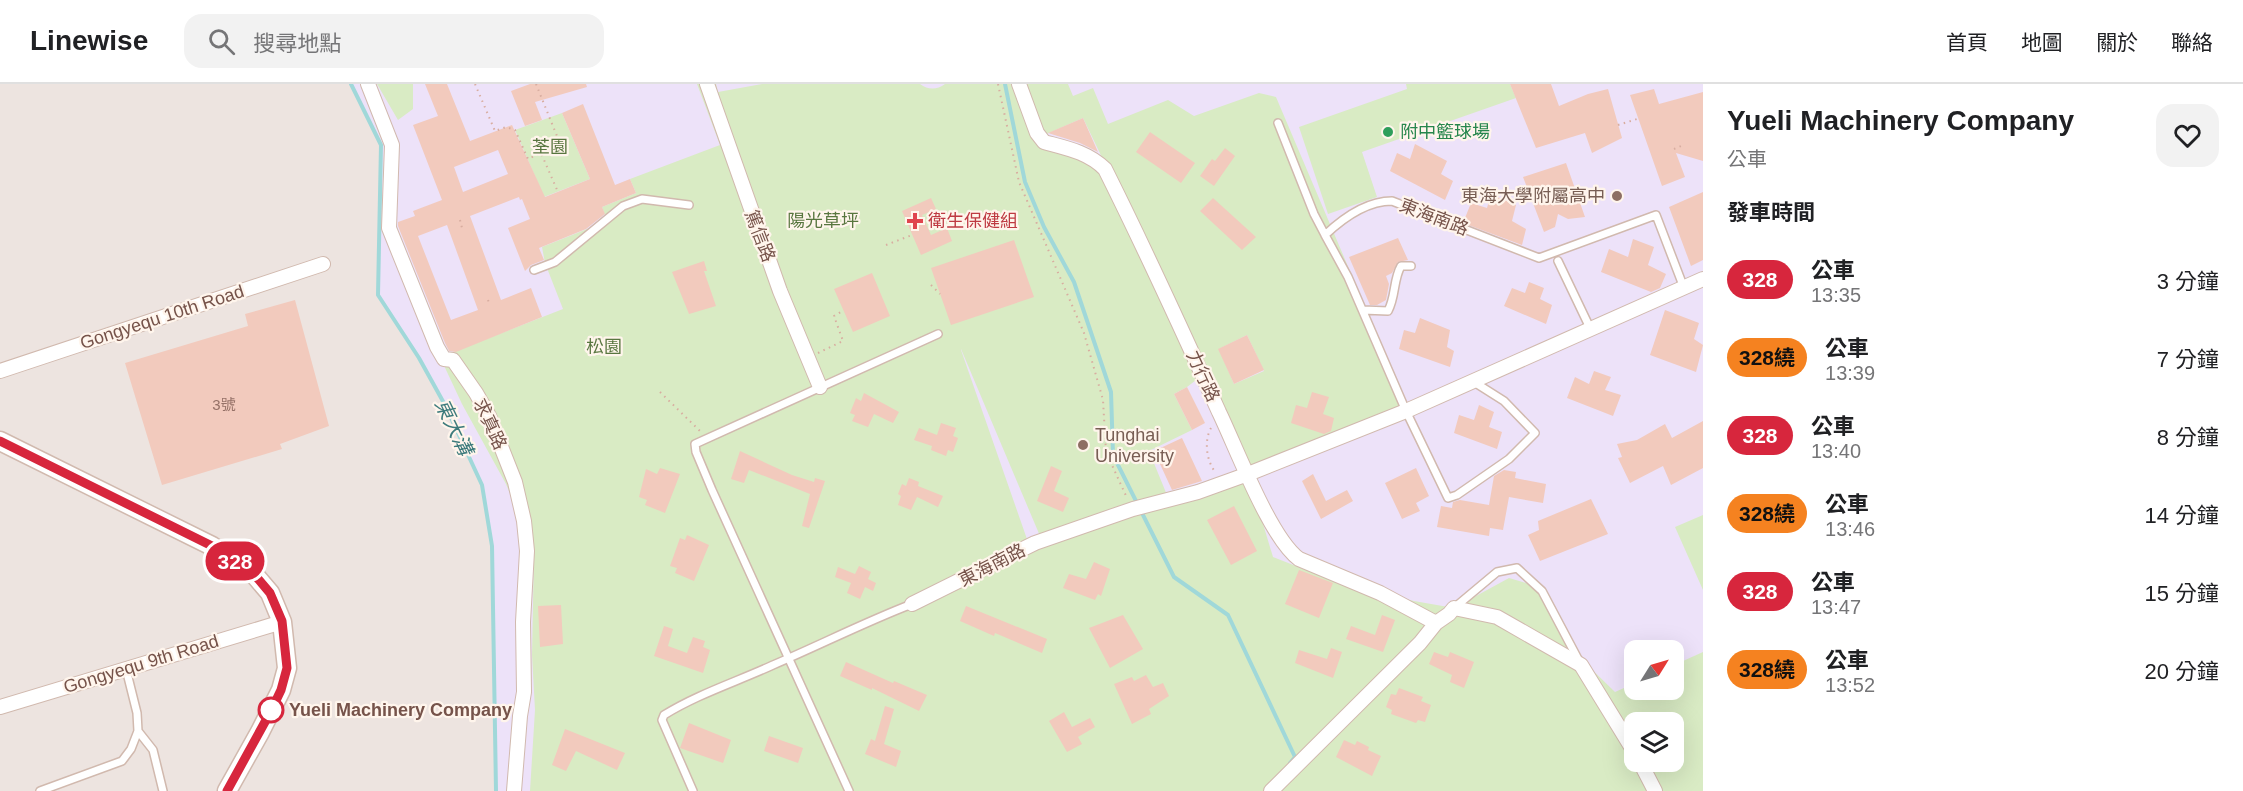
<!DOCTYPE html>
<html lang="zh-TW">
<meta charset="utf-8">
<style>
body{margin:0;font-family:Helvetica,"Noto Sans TC",sans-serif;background:#f2f2f2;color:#202124;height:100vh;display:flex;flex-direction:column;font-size:22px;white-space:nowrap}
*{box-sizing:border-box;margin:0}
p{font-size:20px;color:#757577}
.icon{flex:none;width:33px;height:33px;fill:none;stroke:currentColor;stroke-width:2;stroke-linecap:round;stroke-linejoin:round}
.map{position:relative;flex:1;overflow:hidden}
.side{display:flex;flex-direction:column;background:#fff;width:540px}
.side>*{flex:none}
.badge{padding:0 12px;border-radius:20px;font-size:21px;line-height:39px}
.needle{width:39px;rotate:53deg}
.fabs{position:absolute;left:1624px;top:556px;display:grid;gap:12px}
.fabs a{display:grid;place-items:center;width:60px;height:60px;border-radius:12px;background:#fff;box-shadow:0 6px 24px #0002;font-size:30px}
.map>.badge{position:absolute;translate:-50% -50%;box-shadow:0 0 0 3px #fff}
h2{padding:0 24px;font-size:22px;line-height:54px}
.round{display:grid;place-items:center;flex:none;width:63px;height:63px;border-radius:18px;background:#f2f2f2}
.overview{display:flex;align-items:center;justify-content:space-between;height:102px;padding:0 24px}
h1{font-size:28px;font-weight:800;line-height:45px}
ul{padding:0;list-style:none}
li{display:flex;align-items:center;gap:18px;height:78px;padding:0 24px}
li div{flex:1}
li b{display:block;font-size:22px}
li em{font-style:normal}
li .badge{min-width:66px;font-weight:700;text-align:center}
header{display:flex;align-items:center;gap:36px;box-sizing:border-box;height:84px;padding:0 30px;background:#fff;border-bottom:2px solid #e0e0e0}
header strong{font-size:28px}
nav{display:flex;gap:33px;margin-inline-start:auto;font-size:21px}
.search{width:420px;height:54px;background:#f2f2f2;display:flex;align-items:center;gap:15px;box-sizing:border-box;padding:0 21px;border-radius:18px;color:#757577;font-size:22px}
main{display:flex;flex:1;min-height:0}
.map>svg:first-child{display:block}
.industrial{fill:#ede4e0}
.education{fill:#ede2f9;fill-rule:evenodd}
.green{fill:#d9ebc4;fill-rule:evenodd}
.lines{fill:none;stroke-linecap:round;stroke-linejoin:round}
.stream{stroke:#a0d8d9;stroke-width:4}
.building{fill:#f2cabd;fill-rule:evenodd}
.service-casing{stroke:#d1b9ae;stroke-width:10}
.minor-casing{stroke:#d1b9ae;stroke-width:16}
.tertiary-casing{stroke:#d1b9ae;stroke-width:21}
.path{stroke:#d8ada0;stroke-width:2;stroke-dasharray:1.5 4.5;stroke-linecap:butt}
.service{stroke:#fff;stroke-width:7}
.minor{stroke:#fff;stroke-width:14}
.tertiary{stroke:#fff;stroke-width:18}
.line-casing{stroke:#fff;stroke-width:14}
.line{stroke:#d7263d;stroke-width:9}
.leisure-dot{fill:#2e9e5b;stroke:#fff5ec;stroke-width:2}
.education-dot{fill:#8d6e63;stroke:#fff5ec;stroke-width:2}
.health-dot{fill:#e0444e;stroke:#fff5ec;stroke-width:2}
.stop-dot{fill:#fff;stroke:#d7263d;stroke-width:3}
.labels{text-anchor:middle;stroke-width:4.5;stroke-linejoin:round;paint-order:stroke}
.number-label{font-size:15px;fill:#957167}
.leisure-label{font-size:18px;fill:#27864d;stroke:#fff5ec;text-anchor:start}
.park-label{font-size:18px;fill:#58763f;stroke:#fff5ec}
.education-label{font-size:18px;fill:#785e54;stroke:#fff5ec;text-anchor:end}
.street-label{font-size:18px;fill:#76534a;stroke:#fff5ec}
.health-label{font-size:18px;fill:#be3a42;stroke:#fff5ec;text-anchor:start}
.stop-label{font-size:18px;font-weight:bold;fill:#76534a;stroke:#fff5ec;text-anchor:start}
.water-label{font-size:20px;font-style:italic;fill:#3d7b7c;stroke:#fff5ec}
</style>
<header>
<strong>Linewise</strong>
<div class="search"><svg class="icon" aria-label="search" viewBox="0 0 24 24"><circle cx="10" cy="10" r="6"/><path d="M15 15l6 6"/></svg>搜尋地點</div>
<nav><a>首頁</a><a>地圖</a><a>關於</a><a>聯絡</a></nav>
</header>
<main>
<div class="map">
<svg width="1703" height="707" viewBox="0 0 1703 707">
<rect width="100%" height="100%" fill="#fdf0e6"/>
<path class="industrial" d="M0,0H351L381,61L378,211L419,274L445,321L482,401L492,462L496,707H0Z"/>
<path class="education" d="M351,0H1703V707H496L492,462L482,401L445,321L419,274L378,211L381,61ZM1635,567H1674V606H1635ZM1635,639H1674V678H1635Z"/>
<path class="green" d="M377,0H413V25L398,36Z
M697,0H716L718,8L762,0H920C928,6 937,6 945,0H1068L1073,12L1093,4L1108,40L1168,16L1194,32L1259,9L1276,13L1406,319L1248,390L1273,473L1339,499L1414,517L1454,524L1509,494L1539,503L1575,569L1615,608L1635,599V606H1674V581L1703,568V707H530L535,626L532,571L534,468L506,400L462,320L440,273L563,225L545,179L542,163L607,137L602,123L636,109L630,95L720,61ZM1083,34L1120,111L1109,91L1042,52ZM1247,251L1264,287L1234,300L1219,265ZM961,265L1040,452L1028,458L961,266ZM1204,290L1248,390L1169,416L1149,367L1192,346L1174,310L1187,303ZM1635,639H1674V678H1635Z
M1406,0H1510L1516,14L1362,68L1377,113L1328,130L1299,43L1407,5Z
M562,29L590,95L544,113L515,46Z
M1703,431V506L1675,443Z"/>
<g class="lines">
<path class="stream" d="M351,0L381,61L378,211L419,274L445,321L482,401L492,462L496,707
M1005,0L1025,98L1044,143L1074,198L1111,308L1113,371L1174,493L1228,531L1295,673L1290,679"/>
</g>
<path class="building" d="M425,0H447L470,57L512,41L545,113L590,95L562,29L583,20L615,101L630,95L636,109L602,123L605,130L586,145L539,164L544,176L531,181L525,187L508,144L530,135L522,115L520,116L519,113L470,132L501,216L531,204L542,233L456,268L449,267L445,259L398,142V138L415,132L413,127L442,116L413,41L438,32ZM498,66L508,90L463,108L454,83ZM447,141L478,226L451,236L418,152Z
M530,0H586L587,3L535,18L542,36L525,42L511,7Z
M1510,0H1551L1559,22L1588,10L1608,5L1622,54L1592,69L1585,49L1536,64Z
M1654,5L1659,20L1703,8V77L1676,69L1685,93L1662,102L1630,11Z
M1083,34L1098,68L1080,59L1048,49Z
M1150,48L1195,79L1181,99L1136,68Z
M1415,60L1447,77L1441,90L1453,97L1445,116L1390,87L1397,69L1410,75Z
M1225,64L1235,72L1214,102L1200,92L1212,75L1215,77Z
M1566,79L1585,133L1568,135L1558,130L1555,143L1544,148L1523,93Z
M1703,108V176L1691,182L1669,123Z
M1491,110L1516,121L1512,137L1526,145L1522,161L1463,139L1471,119L1487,124Z
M931,114L936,125L922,131L931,151L947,144L952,157L921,171L902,127Z
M1213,114L1256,153L1242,166L1200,127Z
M1398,154L1408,176L1398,178L1392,189L1386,192L1389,200L1386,216L1377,221H1370L1349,173Z
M1633,155L1654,163L1648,181L1666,190L1660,204L1651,208L1601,188L1609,165L1628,173Z
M1014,156L1034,213L951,241L931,184Z
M704,177L707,187H704L716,222L689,230L672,188Z
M872,189L890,232L853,248L834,205Z
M1529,198L1544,204L1540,215L1552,221L1546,240L1504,222L1512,204L1525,209Z
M295,216L329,342L280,360L282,365L162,401L125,279L248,242L245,230Z
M1665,226L1699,239L1694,255L1703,261L1696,288L1650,271Z
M1420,234L1450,246L1447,263L1454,267L1450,283L1399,265L1404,246L1415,249Z
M1247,251L1264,286L1234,300L1218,265Z
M1594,287L1611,293L1605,306L1621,311L1613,332L1567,314L1575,293L1589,300Z
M1187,303L1205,339L1192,346L1174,310Z
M1312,308L1329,313L1323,330L1334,334L1331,347L1324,350L1291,339L1296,321L1307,324Z
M864,309L899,328L893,339L874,330L868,343L852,337L855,331L850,329L856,314L861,317Z
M1479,321L1494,328L1489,343L1502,348L1497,365L1454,349L1459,331L1474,336Z
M1703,337V384L1671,401L1663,382L1630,399L1618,374L1622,373L1617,360L1637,356L1665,340L1672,354Z
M941,339L956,344L953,352L958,354L953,368L948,366L946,372L931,366L932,362L914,356L919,344L937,351Z
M1182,354L1202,397L1172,406L1154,367Z
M740,367L792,391L814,398L815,394L825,397L809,444L802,442L810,410L749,386L744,399L731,395Z
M1051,382L1062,387L1054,407L1069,414L1063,428L1037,417Z
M660,384L680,390L665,429L645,421L647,416L639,413L646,385L657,390Z
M1416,384L1429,412L1416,419L1420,427L1402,435L1385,399Z
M1504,386L1516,388L1515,394L1546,400L1543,419L1509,413L1503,446L1490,444L1489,452L1437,443L1441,422L1452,424L1453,418L1460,416L1489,421L1494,392Z
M1313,390L1326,417L1347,406L1353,417L1321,435L1302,397Z
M909,394L919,398L918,402L943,412L938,423L917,413L911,426L898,421L901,412L898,410L902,400L906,402Z
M1591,415L1608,450L1540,477L1528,451L1539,446L1538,437Z
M1234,422L1257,467L1231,481L1207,436Z
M687,451L709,461L694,497L675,489L677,484L670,482L680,454L685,456Z
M1094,478L1110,485L1101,512L1098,510L1095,516L1063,504L1069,490L1086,495Z
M859,482L871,488L868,495L876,499L873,507L865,503L860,515L847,509L851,499L835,493L838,483L855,490Z
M1299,486L1333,499L1319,534L1285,520Z
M561,521L563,560L540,563L538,522Z
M966,522L1047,555L1042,569L995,549L994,552L960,537Z
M1123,531L1143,565L1110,584L1089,544Z
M1382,531L1395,536L1383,568L1346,555L1351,542L1375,551Z
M664,542L673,545L668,562L687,569L693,553L705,557L703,563L710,566L703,589L654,572Z
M1331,564L1342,568L1333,594L1295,579L1299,566L1327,575Z
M1434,568L1448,573L1450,568L1474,578L1464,604L1450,598L1452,591L1429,580Z
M846,578L893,599L894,597L927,611L919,627L872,604V606L840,592Z
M1146,591L1153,603L1163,599L1169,612L1149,625L1151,630L1132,640L1114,600L1132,593L1134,597Z
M1399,604L1423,613L1421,617L1431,621L1425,638L1418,636L1416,639L1391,630L1392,626L1386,623L1391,610L1396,611Z
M885,622L894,625L884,660L901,667L896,683L865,670L871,655L875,657Z
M1064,628L1072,643L1090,634L1095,643L1078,653L1082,660L1067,668L1049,637Z
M689,639L731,656L723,679L680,664Z
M565,645L625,669L617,686L576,667L566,687L552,681Z
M769,652L803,664L798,679L764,667Z
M1344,656L1355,661L1357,657L1369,663L1368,666L1381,672L1372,692L1336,673Z"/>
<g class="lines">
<g class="service-casing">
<path id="service" d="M1278,39L1314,130L1325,151
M1558,177L1590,244
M534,186L555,178L623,122L642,115L689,121
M1363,226L1388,227C1396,212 1393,196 1401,182H1411
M1474,298L1504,317L1535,349L1509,375L1457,411L1448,414L1406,327L1348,193L1325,151C1343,134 1366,117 1392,117L1539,174L1656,131L1684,204
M1454,524L1497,488L1517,484L1542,507L1579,577
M138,647L153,666L163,707
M40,707L122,677L131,665L138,647L137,629L126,585
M693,707L662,636L664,631C698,610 736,598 773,581C820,561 865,538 912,520
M849,707L712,406L696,368L695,360L938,250"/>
</g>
<g class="minor-casing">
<path id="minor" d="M368,0L392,61L389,144L437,263L444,275L453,276L476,309L489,332L515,398L524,437L527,467L523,538L524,608L520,632L514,707
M707,0L780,207L820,303
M1019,0L1037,49L1044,58C1066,64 1088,68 1105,85C1145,165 1182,246 1219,328C1236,363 1270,454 1299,475L1380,509L1436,539
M0,287L323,180
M912,520L1035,459L1133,425L1198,408L1248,390L1406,327L1703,195
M0,623L282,538
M1640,678L1655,707
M1271,707L1420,559L1436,539L1449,530L1454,524L1497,533L1581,581L1635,669"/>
</g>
<g class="tertiary-casing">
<path id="tertiary" d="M0,357L212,462L253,489L270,509L282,538L287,584L281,606L260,648L227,707"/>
</g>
<path class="path" d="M475,0L495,47L506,43L515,46L528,75L541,69
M536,0L561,62L541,69L558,108
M998,0L1019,98L1084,249L1103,316L1106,368L1127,414
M1618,41L1637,35
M1674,65L1681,62
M460,136L462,144
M886,161L912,151
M931,201L940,210
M488,216L490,221
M818,269L843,257L834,232L844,226
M660,308L701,348
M1211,344C1204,356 1206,377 1216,389"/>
<use href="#service" class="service"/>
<use href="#minor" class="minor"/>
<use href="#tertiary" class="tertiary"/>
</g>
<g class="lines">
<g class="line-casing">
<path id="line" d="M0,357L212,462L253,489L270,509L282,537L287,584L281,606L271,627L227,707"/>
</g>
<use href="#line" class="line"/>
</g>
<circle class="leisure-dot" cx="1388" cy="48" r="6"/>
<g class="education-dot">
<circle cx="1617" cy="112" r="6"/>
<circle cx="1083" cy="361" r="6"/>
</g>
<path class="health-dot" d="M912 128h6v6h6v6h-6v6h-6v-6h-6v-6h6z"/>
<circle class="stop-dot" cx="271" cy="626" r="12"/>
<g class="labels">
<g class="number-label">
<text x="224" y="326">3號</text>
</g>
<g class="leisure-label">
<text x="1400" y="54">附中籃球場</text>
</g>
<g class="park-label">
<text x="550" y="69">荃園</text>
<text x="823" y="143">陽光草坪</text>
<text x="604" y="269">松園</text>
</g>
<g class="education-label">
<text x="1605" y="118">東海大學附屬高中</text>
<text x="1095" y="357" text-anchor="start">Tunghai<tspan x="1095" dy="21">University</tspan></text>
</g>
<g class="street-label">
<text transform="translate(1434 133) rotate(21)" y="6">東海南路</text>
<text transform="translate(760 152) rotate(69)" y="6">篤信路</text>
<text transform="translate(162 233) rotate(-18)" y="6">Gongyequ 10th Road</text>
<text transform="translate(1203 292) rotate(65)" y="6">力行路</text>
<text transform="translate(490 340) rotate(65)" y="6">求真路</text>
<text transform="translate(992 481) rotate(-27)" y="6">東海南路</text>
<text transform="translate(141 580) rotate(-17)" y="6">Gongyequ 9th Road</text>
</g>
<g class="health-label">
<text x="928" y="143">衛生保健組</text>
</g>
<g class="stop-label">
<text x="289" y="632">Yueli Machinery Company</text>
</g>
<g class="water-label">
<text transform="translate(454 343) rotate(64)" y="7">東大溝</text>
</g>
</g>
</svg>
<div class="fabs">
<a><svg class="needle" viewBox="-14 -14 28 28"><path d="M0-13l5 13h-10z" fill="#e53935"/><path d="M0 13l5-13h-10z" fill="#757577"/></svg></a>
<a><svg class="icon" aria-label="layers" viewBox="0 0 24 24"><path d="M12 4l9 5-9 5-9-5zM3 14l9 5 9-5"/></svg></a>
</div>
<b class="badge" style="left:235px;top:477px;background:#d7263d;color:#fff">328</b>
</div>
<section class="side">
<div class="overview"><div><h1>Yueli Machinery Company</h1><p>公車</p></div><a class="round"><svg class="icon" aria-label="heart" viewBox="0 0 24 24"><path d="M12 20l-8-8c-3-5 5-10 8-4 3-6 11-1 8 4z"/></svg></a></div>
<h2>發車時間</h2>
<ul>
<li><span class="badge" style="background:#d7263d;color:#fff">328</span><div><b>公車</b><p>13:35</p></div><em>3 分鐘</em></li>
<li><span class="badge" style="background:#f58220;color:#111">328繞</span><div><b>公車</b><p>13:39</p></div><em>7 分鐘</em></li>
<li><span class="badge" style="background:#d7263d;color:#fff">328</span><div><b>公車</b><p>13:40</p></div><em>8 分鐘</em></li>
<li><span class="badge" style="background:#f58220;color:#111">328繞</span><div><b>公車</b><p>13:46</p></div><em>14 分鐘</em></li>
<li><span class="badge" style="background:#d7263d;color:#fff">328</span><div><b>公車</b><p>13:47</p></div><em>15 分鐘</em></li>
<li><span class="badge" style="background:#f58220;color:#111">328繞</span><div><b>公車</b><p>13:52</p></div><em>20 分鐘</em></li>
</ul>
</section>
</main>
